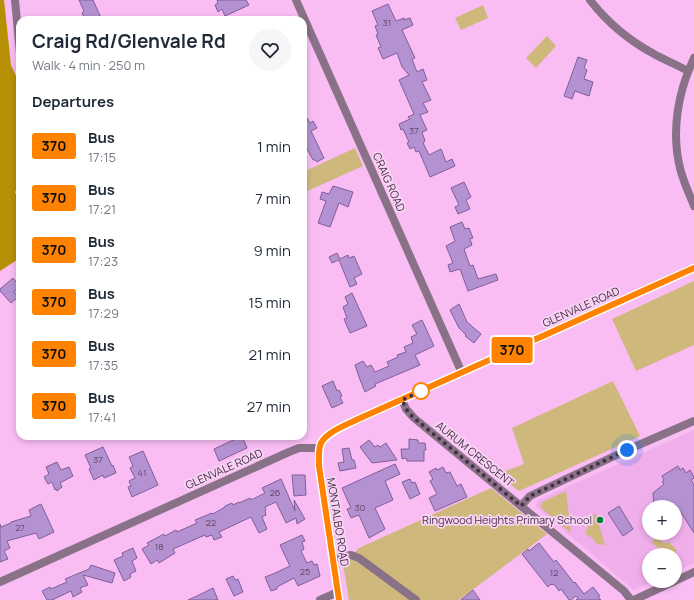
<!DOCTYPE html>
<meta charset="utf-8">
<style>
body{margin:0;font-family:Manrope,sans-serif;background:#f6f6f7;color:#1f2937;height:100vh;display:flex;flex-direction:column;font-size:15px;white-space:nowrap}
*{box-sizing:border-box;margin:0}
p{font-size:13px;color:#747a83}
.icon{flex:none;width:22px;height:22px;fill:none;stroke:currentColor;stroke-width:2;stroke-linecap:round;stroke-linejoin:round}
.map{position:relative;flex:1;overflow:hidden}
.sheet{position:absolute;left:16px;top:16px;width:291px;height:424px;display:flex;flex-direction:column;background:#fff;border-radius:12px;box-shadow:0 2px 6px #0003}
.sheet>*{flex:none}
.badge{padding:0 8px;border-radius:3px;font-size:14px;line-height:26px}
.tools{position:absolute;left:642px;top:500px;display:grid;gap:8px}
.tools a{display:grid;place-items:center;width:40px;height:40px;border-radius:50%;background:#fff;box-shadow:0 2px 6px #0003;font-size:20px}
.you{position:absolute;width:20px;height:20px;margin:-10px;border:3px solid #fff;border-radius:50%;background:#1a73e8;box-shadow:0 0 0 6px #1a73e833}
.map>.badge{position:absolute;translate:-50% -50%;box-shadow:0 0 0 2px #fff}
h2{padding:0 16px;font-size:15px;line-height:36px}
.round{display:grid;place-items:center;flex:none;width:42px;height:42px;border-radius:21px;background:#f6f6f7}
.overview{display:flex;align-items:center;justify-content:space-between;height:68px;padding:0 16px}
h1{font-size:19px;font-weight:700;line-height:30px}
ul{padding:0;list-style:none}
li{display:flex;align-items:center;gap:12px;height:52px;padding:0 16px}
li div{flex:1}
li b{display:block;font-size:15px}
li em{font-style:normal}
li .badge{min-width:44px;font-weight:700;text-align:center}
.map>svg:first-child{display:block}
.built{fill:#f0aeeb;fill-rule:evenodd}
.green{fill:#cfb87c}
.forest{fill:#b79006}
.building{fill:#b491d0;stroke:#805e9a}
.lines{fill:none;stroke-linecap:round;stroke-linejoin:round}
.street{stroke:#897187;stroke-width:8}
.secondary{stroke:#644262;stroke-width:8}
.line-casing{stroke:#fff;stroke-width:9}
.line{stroke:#ff8200;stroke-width:6}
.walk{stroke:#462e44;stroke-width:4;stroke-dasharray:0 7.2}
.stop-dot{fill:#fff;stroke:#ff8200;stroke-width:2}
.poi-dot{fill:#017c34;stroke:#f8d4f5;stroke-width:1.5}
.labels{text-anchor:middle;stroke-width:3.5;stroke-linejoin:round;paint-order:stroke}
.number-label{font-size:9px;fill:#624767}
.street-label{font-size:11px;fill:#462e44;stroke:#f8d4f5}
.poi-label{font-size:11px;fill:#462e44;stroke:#f8d4f5;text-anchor:end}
</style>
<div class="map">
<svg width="694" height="600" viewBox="0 0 694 600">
<rect width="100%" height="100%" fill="#f9bdf4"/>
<path class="built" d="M694,430V563L675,572V555H649V581H654L634,590L535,506L538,500ZM649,507H675V533H649Z"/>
<path class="green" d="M483,5L488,18L461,30L455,18Z
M547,36L556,46L536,68L526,58Z
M355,148L363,166L303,193V172Z
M694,281V345L636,371L612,319Z
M613,381L640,436L519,491L497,474L524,464L512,428Z
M491,488L547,534L459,600H349L343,564L359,548Z
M566,491L571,533L540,507L542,502Z
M596,514L605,545L597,544L591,537L585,534C586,533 587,528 588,527C588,517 581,517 596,514Z
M657,538L664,543L669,542L677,550L674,555H657L659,549L651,542Z"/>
<path class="forest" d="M0,0H4L11,65L20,85V182L15,192L20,205V258L0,271Z"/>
<path class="building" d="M79,0H93L102,20H85L82,13L84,11Z
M217,0H246L249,5L225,16L222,9L218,12L215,5L218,3Z
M388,4L396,21L404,18V20L410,18L413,25L402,30L415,58L412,59L417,72L423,69L427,80L422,82L431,100L423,103L428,112L420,115L427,130L422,132L425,141L423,143L429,155L441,149L446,162L452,159L455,166L430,177L419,151L416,152L414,147L410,149L407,143L409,142L403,129L401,130L399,124L410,119L408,117L414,114L399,80L409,75L402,67L397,53L383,59L378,48L381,47L376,35L378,34L375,26L378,25L372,11Z
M578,57L587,60L584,68L587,70L584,79L593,82L589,96L575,91L572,99L564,96Z
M303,111L310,123L313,121L317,128L311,131L324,158L317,162L315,160H313L306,147L303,149Z
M464,182L471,197L466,200L470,209L458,214L455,207L459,205L451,188Z
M333,186L353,192L348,207L339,203L330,227L318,223L326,201L320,199L322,192L329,194Z
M462,222L465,229L469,228L473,238L470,239L472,245L464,249L470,266L473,265L478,279L496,274L498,280L468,291L460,269L450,272L448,265L453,263L446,246L455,241L450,227Z
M337,253L340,259L348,255L349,258L354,256L362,274L354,278L357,284L350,287L339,260L332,263L329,257Z
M13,278L20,287L14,292L18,297L11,303L0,291V289Z
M352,293L367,326L350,333L344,319L347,318L343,307L348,304L345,297Z
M459,304L467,322L481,334L474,343L465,336L466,335L459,328L450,310Z
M422,320L434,346L415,355L420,365L375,384L376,386L365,392L359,377L355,365L363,361L367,367L371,365L375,372L389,366L387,362L398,357L397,355L406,352L404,347L413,343L411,337L417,334L412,325Z
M333,381L337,391L339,390L342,396L340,397L343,403L332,408L322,386Z
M242,436L247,448L219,461L214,449Z
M409,439L418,440V443H425L426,450H424V461H407L406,458L402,459L401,449H409Z
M369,440L375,447L378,445L380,447L386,443L397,460L372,463L360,447Z
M103,447L112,466L113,465L116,473L104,478L103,475L94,480L89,469L91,468L85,455Z
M349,448L352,460H354L356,468L340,471L338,463L344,462L342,449Z
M143,451L158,485L132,497L128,487L131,486L129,481L135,478L130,468L133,466L129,457Z
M57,462L61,470L69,467L73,476L60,483L62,487L57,491L56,489L55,490L52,482L48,484L44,477L49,474L46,467Z
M395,464L400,474L385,481L393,500L375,508L385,529L369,538L359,515L351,518L347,509L351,508L342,488Z
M678,466L680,470L683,468L686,473L690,470L694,477V478L691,480L694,485V533L680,511L675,522V507H654L653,493L664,484L662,482L664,480L662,476Z
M443,467L446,473L450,472L457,486L461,484L467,497L435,511L429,498L437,494L430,481L433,479L429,472L436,468L437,470Z
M292,475H305L306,495L294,496Z
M281,479L295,511L294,500L305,519L297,524L296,518L286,523L276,502L265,507L266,510L265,511L266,515L262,517L267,529L259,533L251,517L219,532L222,537L214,540L212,535L206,537L205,535L173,549L175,553L159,563L157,560L151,564L142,549L149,545L147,543L164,534L165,536L176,530L177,532L197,523L195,520L212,513L213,514L225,507V506L232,503L233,505L239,502V503L250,498L251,500L265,493L262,488Z
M410,479L412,483L415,482L420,494L410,499L402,482Z
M41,504L54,532L39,539L36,533L7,541L10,548L4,551L8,559L0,562V524L1,527L11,523V522L31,516L29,510Z
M619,506L633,529L623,536L608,513Z
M302,535L305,541L302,542L304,549L301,551L307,563L312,561L314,565L317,564L320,576L298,586L294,578L277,587V589L271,591L265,577L273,574L290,566L280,545Z
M539,543L554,562L556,560L574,583L575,582L584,594L593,587L600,596L598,597L601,600H576L578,598L576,596L571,600H569L561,589L559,591L554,584L552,585L551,584L548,587L522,554L528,549L529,551Z
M133,548L137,558L132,561L136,571L130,574L131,577L124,581L114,560L123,556L122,553Z
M91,565L115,573L112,583L83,575L88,585L80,588L82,592L73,597L71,591L52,600H47L42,591L50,587L51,589L67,582L65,579L89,569Z
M233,576L235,580L238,579L243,592L234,596L226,579Z
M213,588L218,600H188L199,595Z
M473,590L480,600H461Z"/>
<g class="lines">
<path class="street" d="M15,0L20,53
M296,0L462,373
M590,0C607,22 630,41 654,54C665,60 677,65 688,71
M694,58C678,92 671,131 680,168C683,181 689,193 694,206
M402,400L406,409L414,418L624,591L631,600
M521,506L530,496L627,450L694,421
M333,558L351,555L359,558L416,600
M675,581L694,572
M0,582L289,452L299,448H320
M320,600L338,592
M634,600L675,581"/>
<path class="secondary" d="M339,600L319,466C318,458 318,450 321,443C327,432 346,425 356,420L694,268"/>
</g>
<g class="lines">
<g class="line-casing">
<path id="line" d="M339,600L319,466C319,458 318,450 321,443C327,432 346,425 356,420L694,268"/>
</g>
<use href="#line" class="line"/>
<path class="walk" d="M421,391L426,389L402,400L408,412L414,418L521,506L530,496L627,450"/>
</g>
<circle class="stop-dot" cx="421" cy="391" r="8"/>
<circle class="poi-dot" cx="600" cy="520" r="4"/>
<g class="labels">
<g class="number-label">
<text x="387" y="26">31</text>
<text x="414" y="134">37</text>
<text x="98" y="463">37</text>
<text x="142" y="476">41</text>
<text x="275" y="496">26</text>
<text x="360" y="511">30</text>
<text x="211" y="526">22</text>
<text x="20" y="531">27</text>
<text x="159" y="550">18</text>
<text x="305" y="575">25</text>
<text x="554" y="576">12</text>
</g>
<g class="street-label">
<text transform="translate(389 182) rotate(66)" y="4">CRAIG ROAD</text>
<text transform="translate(581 307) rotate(-24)" y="4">GLENVALE ROAD</text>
<text transform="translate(475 454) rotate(39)" y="4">AURUM CRESCENT</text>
<text transform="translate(224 469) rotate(-24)" y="4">GLENVALE ROAD</text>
<text transform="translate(338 522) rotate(81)" y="4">MONTALBO ROAD</text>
</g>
<g class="poi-label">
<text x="592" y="524">Ringwood Heights Primary School</text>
</g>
</g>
</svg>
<div class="tools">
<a>+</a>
<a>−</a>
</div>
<div class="you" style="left:627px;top:450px"></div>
<b class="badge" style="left:512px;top:350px;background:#ff8200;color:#111">370</b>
<section class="sheet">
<div class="overview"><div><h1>Craig Rd/Glenvale Rd</h1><p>Walk · 4 min · 250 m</p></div><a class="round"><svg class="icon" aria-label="heart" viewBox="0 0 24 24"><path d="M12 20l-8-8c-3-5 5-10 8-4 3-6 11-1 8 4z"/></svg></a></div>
<h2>Departures</h2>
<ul>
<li><span class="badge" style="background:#ff8200;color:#111">370</span><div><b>Bus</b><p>17:15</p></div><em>1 min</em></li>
<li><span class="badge" style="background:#ff8200;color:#111">370</span><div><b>Bus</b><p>17:21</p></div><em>7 min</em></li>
<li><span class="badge" style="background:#ff8200;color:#111">370</span><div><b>Bus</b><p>17:23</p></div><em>9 min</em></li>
<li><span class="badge" style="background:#ff8200;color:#111">370</span><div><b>Bus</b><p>17:29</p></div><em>15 min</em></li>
<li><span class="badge" style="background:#ff8200;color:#111">370</span><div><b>Bus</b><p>17:35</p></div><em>21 min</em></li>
<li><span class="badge" style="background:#ff8200;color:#111">370</span><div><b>Bus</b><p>17:41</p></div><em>27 min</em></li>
</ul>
</section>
</div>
